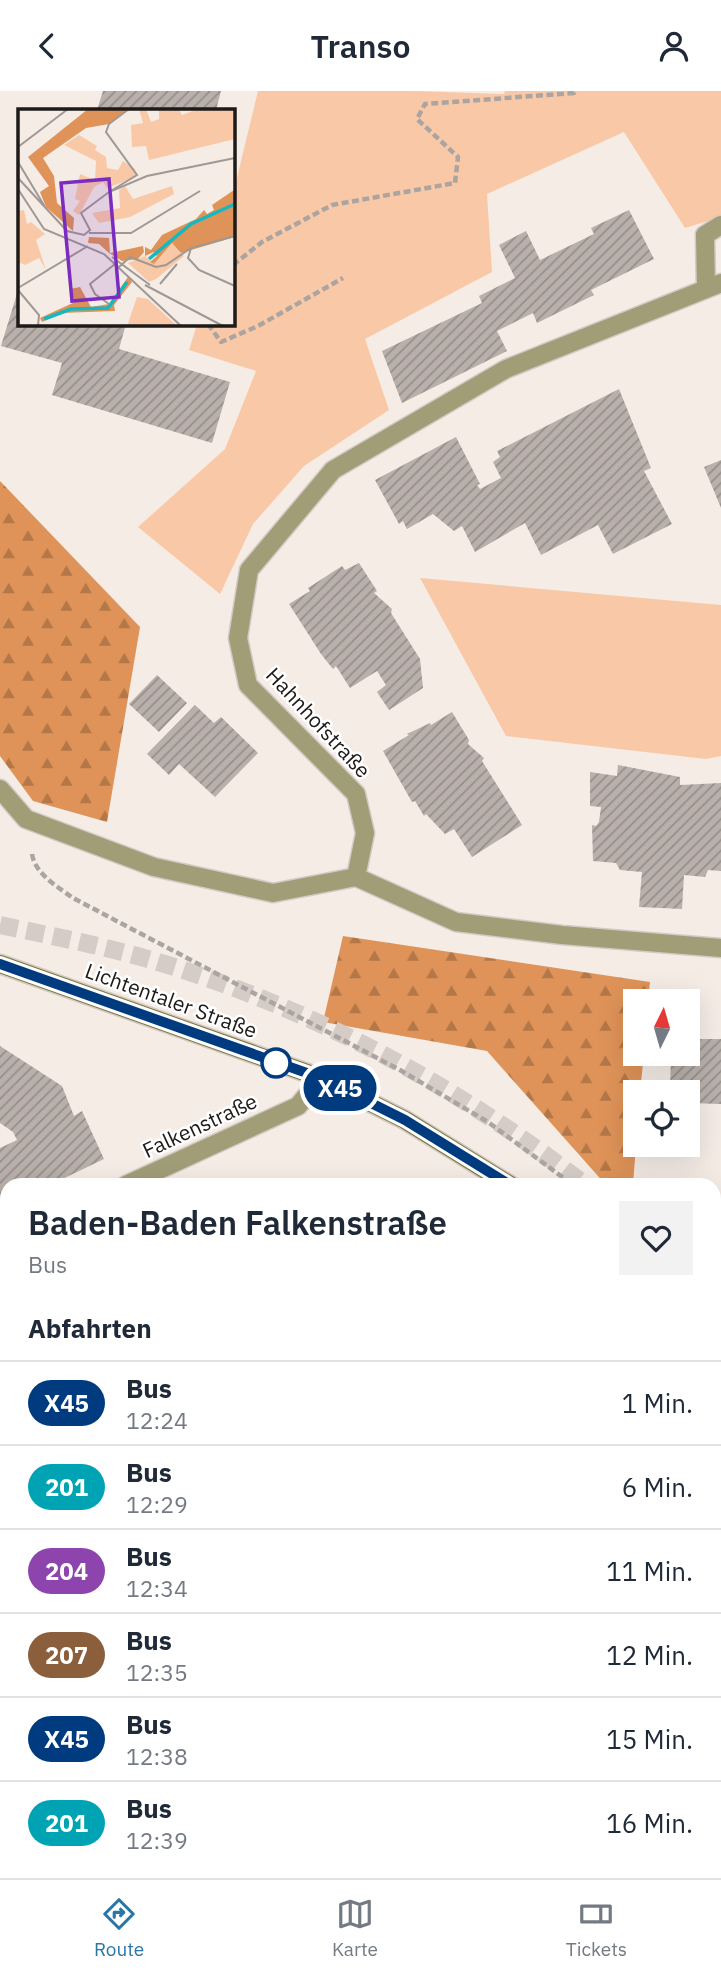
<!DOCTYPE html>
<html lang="de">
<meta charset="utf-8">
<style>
body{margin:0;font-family:"IBM Plex Sans",sans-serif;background:#f2f2f3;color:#1f2937;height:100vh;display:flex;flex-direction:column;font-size:26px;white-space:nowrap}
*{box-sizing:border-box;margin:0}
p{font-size:23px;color:#747a83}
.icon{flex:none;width:38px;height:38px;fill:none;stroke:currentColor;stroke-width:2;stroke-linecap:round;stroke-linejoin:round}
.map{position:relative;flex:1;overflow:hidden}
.side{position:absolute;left:0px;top:1087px;width:721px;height:702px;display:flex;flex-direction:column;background:#fff;border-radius:21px 21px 0 0;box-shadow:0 7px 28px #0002}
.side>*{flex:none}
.badge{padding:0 14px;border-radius:23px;font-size:24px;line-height:46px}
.needle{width:46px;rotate:5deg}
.buttons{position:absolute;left:623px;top:898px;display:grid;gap:14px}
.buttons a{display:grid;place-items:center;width:77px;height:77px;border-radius:0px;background:#fff;box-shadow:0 7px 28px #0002;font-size:35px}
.map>.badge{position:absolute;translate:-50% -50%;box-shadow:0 0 0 4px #fff}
h2{padding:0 28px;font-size:26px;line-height:63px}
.round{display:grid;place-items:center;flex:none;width:74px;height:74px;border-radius:0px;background:#f2f2f3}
.headline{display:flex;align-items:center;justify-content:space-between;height:119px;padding:0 28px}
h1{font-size:33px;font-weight:600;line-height:52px}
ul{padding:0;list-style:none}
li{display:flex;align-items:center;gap:21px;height:84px;padding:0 28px;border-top:2px solid #e0e1e3}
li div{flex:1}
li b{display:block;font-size:26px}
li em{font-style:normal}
li .badge{min-width:77px;font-weight:700;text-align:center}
header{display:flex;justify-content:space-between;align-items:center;height:91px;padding:0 28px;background:#fff;font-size:32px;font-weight:600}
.tabs{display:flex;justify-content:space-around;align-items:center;height:98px;border-top:2px solid #e0e1e3;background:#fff;font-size:19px;color:#747a83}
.tabs a{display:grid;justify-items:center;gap:4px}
.tabs .current{color:#2977a9}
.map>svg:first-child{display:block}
.forest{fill:url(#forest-firs)}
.garden{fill:#f9c9a7}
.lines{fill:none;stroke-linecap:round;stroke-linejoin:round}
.stream{stroke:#17898e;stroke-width:12}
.building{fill:url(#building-hatch)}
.primary-tunnel{stroke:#d5ccc7;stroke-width:18;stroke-dasharray:18 9;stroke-linecap:butt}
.service-casing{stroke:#d2cac5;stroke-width:21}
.minor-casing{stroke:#d2cac5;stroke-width:21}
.secondary-casing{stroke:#d2cac5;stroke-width:21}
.path{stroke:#aba4a0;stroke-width:4.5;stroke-dasharray:7 3.5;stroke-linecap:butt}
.service{stroke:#a09d77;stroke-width:18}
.minor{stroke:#a09d77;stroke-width:18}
.secondary{stroke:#7b763b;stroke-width:18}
.line-casing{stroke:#fff;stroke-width:16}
.line{stroke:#003b80;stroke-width:10}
.stop-dot{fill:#fff;stroke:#003b80;stroke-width:3.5}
.labels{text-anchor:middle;stroke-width:5;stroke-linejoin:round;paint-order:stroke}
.street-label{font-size:21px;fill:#1d1a18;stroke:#fff}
.inset-river{fill:none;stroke:#14b8c0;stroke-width:3.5}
.inset-road{fill:none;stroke:#9f9894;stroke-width:2}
.view{fill:#7b2cbf;fill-opacity:0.15;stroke:#7b2cbf;stroke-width:3.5}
.inset-edge{fill:none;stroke:#1d1a18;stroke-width:3.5}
</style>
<header><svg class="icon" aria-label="back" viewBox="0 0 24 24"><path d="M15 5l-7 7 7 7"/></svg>Transo<svg class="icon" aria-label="person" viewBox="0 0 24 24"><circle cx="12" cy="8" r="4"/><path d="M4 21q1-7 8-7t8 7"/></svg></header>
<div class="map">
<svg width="721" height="1787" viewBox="0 0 721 1787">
<defs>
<pattern id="forest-firs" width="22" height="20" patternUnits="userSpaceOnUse" patternTransform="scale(1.75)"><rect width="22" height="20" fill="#df9358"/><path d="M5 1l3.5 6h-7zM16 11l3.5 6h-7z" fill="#b47748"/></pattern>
<pattern id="building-hatch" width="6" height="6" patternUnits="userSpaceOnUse" patternTransform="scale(1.75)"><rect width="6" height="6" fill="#b9b0ab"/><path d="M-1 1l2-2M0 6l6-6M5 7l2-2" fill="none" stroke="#968e8a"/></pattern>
</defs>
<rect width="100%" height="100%" fill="#f5ece6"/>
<path class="forest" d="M0,390L140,536L107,731L33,710L0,665Z
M343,845L650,891L648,910H635V962L644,963L640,1001H635L636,1054L633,1094H606L487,960L323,931Z
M714,1119H721V1182L714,1177Z
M0,1603H7V1642L0,1621Z
M721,1688V1787H637L642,1782H714V1697Z
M53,1782H222L224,1787H55Z"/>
<path class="garden" d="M258,0H415L504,3L505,0H721V126L685,137L624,41L487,103L492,181L365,248L389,319L304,375L253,433L220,503L138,436L225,358L256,280L189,259L197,233H233V103Z
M420,487L721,514V665L706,668L506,645Z"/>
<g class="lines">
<path class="stream" d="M714,1738L721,1730
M671,1787L676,1782"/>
</g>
<path class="building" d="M103,0H221L216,19H97Z
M629,119L654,168L591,199L594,204L537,232L533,222L497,240L507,260L402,312L382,260L482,212L479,205L515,187L499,154L526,140L540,169L594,143L591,137Z
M19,196V233H126L119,258L230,291L212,352L52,304L62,272L1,255Z
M619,298L651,377L644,380L672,433L613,463L598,434L541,464L525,432L475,461L462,435L454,440L433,423L407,438L403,430L399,433L375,389L456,346L480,393L477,394L480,398L501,387L493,371L500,366L497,360Z
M721,369V417L704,376Z
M359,472L377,500L374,502L392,518L391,522L420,568L423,597L389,619L377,601L386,594L377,580L350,597L336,575L333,578L321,563L289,513L310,500L308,497L342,475L345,479Z
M157,584L187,612L159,641L129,613Z
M195,614L214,632L221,626L258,662L215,706L179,673L169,684L147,663Z
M452,621L469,649L468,653L484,667L482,670L522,734L472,766L454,738L445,743L426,723L424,725L415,710L412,711L383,660L409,644L407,643L430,632L431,634Z
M618,674L680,686V694L721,692V780L708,779L705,786L684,784L682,818L639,816L642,781L620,779L616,772L593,770L592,734L596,735L599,731L601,716L590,715V681L617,685Z
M688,948H721V1013L688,1012V1001H670L671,962H688Z
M0,955L62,995L74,1025L82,1020L104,1068L50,1094H7V1115L0,1118V1057L17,1049L13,1041L0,1032Z
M0,1327L7,1343L0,1348Z
M317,1782H371L376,1787H310Z"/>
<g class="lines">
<path class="primary-tunnel" d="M0,834C52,845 104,855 155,870C310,917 457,994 585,1094"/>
<g class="service-casing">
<path id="service" d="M421,1782L434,1787"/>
</g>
<g class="minor-casing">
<path id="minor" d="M706,197L705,144L721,134
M0,698L26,728L154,776L273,802L356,786L365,742L356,703L248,594L238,547L249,479L333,379L506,278L721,192
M356,786L456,831L562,844L721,857
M126,1094L298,1015L321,987
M0,1152L7,1148"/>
</g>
<g class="secondary-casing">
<path id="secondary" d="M0,873L321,987L405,1029L510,1094
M714,1205L721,1209
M714,1291L721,1298"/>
</g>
<path class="path" d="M233,174L262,151L332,114L455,92L458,66L417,28L425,13L574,2V0
M208,233L221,251L258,235L343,187
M32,763C35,783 58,796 73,807L400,979L488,1031L573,1094
M714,1424L721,1418
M714,1465L721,1472
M714,1692L721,1683
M639,1787L643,1782"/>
<use href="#service" class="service"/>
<use href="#minor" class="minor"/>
<use href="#secondary" class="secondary"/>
</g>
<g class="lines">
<g class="line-casing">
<path id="line" d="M0,873L321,987L405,1029L510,1094"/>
</g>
<use href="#line" class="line"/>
</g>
<circle class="stop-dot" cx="276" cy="972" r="14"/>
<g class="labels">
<g class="street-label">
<text transform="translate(318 632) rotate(47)" y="7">Hahnhofstraße</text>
<text transform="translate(171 910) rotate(20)" y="7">Lichtentaler Straße</text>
<text transform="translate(200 1035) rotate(-25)" y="7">Falkenstraße</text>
</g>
</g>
<g transform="translate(18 18)">
<rect width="217" height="217" fill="#f5ece6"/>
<path d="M154,134L166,147L138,170L131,173L110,154L127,147L136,155Z" fill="#f9c9a7"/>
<path d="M70,0H111L91,15L68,19L25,49L36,67L39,94L56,109L55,122L28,98L22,83L31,77L10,48ZM216,81L217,128L163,144L154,134L136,155L132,153L139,147L136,143L127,147V138L133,141L144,126L178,110L186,101L189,105L196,101L194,96ZM71,128L91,129L92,144L125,137L126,143L120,150L104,152L91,144L81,135L70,134ZM110,168L114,173L96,196L97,202L43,204L24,213L22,209L57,193L52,180L62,178L73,198L91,195Z" fill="#df9358"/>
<path d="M6,101L9,115L13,113L27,125L18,131L28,161L21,149L7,156L0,153V102ZM119,188L130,190L159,217H109Z" fill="#f9c9a7"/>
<path d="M121,0H128L133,13L141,10V0H161L164,6L180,0H217V30L131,51L128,37L114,38L113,16L125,14ZM61,26L79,37L77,41L88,48L89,59L100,61L105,52L117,60L118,68L89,79L85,73L76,78L61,106L55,102L62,92L57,90L62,65L77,71L78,52L46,36ZM107,77L115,90L154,77L156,85L112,108L81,114L74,104L102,99L101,81Z" fill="#f9c9a7"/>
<path class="inset-river" d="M131,150L173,115L217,95M26,210L53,200L90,199L109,173"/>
<path class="inset-road" d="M0,38L50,0M0,53L27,98M0,69L49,122L66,126L72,121L63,104L91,83L129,67L217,49M0,80L26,120L86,145L163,217M91,83L119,66L88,23L91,15L111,0M71,124H113L182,82M173,139L170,149L181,161L217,177M173,139L217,127M94,148L132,176M101,158L112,148L138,158L148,156L173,139M142,175L159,155M127,176L205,217M0,179L70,137M0,181L21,206L20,217M91,195L77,185L72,175L97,155"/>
<path class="view" d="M91,70L101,188L54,192L43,74Z"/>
<rect width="217" height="217" class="inset-edge"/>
</g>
</svg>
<div class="buttons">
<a><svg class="needle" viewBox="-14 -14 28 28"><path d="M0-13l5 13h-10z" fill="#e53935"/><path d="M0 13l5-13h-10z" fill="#747a83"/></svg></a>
<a><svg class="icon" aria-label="locate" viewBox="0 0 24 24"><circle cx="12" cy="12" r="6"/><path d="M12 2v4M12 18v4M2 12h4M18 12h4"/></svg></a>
</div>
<b class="badge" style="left:340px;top:997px;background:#003b80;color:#fff">X45</b>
<section class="side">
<div class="headline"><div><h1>Baden-Baden Falkenstraße</h1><p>Bus</p></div><a class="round"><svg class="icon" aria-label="heart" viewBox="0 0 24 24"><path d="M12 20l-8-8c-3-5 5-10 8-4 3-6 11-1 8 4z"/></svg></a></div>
<h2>Abfahrten</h2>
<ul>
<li><span class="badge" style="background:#003b80;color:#fff">X45</span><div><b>Bus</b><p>12:24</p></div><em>1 Min.</em></li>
<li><span class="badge" style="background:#00a3b4;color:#fff">201</span><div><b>Bus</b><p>12:29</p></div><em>6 Min.</em></li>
<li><span class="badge" style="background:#8e44ad;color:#fff">204</span><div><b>Bus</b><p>12:34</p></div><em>11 Min.</em></li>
<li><span class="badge" style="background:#8b5e3c;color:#fff">207</span><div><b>Bus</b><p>12:35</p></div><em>12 Min.</em></li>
<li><span class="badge" style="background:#003b80;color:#fff">X45</span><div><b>Bus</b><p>12:38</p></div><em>15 Min.</em></li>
<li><span class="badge" style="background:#00a3b4;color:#fff">201</span><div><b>Bus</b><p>12:39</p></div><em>16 Min.</em></li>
</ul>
</section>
</div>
<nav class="tabs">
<a class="current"><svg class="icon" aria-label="directions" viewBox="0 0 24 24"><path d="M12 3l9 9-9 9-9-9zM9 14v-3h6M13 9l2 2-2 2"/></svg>Route</a>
<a><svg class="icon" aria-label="map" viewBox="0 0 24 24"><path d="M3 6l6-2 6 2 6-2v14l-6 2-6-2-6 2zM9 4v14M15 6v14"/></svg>Karte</a>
<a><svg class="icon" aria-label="tickets" viewBox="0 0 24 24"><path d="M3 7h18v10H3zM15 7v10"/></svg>Tickets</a>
</nav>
